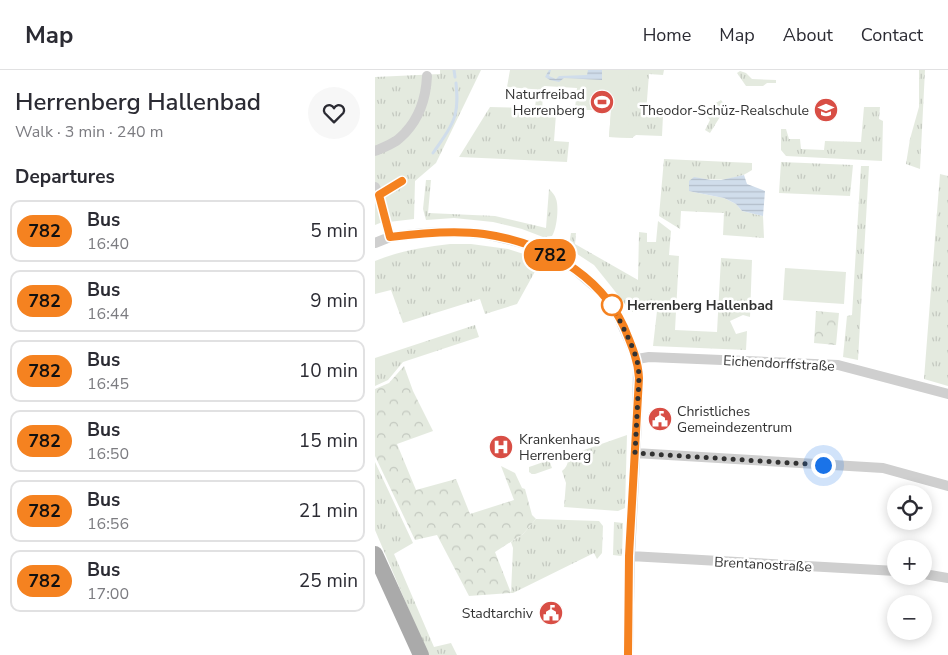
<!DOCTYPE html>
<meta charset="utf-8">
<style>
body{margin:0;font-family:"Nunito Sans",sans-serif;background:#f7f7f7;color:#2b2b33;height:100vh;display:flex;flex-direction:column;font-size:19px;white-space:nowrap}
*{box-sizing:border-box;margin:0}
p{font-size:16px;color:#7c7c81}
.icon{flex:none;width:28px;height:28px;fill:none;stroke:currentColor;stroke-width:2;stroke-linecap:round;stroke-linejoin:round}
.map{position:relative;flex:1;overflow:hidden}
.details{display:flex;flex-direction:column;background:#fff;width:375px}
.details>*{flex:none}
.badge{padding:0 10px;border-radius:16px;font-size:18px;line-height:32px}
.buttons{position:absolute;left:512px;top:415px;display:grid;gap:10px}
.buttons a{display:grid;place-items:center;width:45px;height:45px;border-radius:50%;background:#fff;box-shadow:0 2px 12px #0003;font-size:25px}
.you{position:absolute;width:25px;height:25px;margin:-12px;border:4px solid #fff;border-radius:50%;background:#1a73e8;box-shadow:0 0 0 8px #1a73e833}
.map>.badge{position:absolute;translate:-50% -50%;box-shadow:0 0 0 2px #fff}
h2{padding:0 15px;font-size:19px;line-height:45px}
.round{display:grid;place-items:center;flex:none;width:52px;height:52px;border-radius:26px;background:#f7f7f7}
.head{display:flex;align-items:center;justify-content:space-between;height:85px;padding:0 15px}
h1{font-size:24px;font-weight:600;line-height:38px}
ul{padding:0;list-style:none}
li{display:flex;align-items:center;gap:15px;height:62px;margin:0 10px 8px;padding:0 5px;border:2px solid #e1e1e2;border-radius:10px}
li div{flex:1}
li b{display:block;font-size:19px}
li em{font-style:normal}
li .badge{min-width:55px;font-weight:700;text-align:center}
header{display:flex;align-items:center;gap:30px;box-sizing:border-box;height:70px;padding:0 25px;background:#fff;border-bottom:1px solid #e1e1e2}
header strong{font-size:24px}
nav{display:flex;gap:28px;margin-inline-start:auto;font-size:18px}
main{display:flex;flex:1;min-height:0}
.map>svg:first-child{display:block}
.grass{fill:url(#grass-tufts)}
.park{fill:url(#park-crowns)}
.garden{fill:#e4eadf}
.water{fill:url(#water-rules)}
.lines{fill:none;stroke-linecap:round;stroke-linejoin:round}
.stream{stroke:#d0ddeb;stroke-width:3}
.street{stroke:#cfcfcf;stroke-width:10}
.primary{stroke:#aaa;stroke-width:16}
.line-casing{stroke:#fff;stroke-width:11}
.line{stroke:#f58220;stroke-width:8}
.walk{stroke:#323232;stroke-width:5;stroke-dasharray:0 9}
.stop-dot{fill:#fff;stroke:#f58220;stroke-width:2.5}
.labels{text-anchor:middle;stroke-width:5;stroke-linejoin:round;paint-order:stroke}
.poi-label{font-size:14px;fill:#323232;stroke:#fff;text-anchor:end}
.stop-label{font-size:14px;font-weight:bold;fill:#323232;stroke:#fff;text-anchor:start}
.street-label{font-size:14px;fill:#323232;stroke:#fff}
</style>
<header>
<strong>Map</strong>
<nav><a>Home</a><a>Map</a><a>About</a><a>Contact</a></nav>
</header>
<main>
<section class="details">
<div class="head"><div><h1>Herrenberg Hallenbad</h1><p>Walk · 3 min · 240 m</p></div><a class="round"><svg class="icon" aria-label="heart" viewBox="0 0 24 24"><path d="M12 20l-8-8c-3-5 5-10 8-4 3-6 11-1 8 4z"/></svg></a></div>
<h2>Departures</h2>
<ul>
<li><span class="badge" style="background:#f58220;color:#111">782</span><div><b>Bus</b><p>16:40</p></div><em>5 min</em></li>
<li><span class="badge" style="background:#f58220;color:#111">782</span><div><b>Bus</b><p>16:44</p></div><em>9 min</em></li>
<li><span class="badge" style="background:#f58220;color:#111">782</span><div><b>Bus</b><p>16:45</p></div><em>10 min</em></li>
<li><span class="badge" style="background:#f58220;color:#111">782</span><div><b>Bus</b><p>16:50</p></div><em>15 min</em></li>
<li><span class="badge" style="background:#f58220;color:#111">782</span><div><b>Bus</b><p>16:56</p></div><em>21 min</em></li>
<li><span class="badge" style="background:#f58220;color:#111">782</span><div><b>Bus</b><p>17:00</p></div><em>25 min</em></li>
</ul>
</section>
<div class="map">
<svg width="573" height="585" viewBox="0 0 573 585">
<defs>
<pattern id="grass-tufts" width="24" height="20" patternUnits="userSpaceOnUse" patternTransform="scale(1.25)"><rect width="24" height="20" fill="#e4eadf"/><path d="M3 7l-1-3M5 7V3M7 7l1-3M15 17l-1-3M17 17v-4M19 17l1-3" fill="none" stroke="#c4c9c0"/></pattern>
<pattern id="park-crowns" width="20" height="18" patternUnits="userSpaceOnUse" patternTransform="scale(1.25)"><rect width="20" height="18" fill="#e4eadf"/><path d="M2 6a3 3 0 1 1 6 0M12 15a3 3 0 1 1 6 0" fill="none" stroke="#c4c9c0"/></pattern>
<pattern id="water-rules" width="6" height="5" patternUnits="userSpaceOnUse" patternTransform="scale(1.25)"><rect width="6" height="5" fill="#d0ddeb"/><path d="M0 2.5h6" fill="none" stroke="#b3beca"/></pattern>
</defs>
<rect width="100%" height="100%" fill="#fff"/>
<path class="grass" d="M65,0H106L61,93L40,111L39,149L5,153L0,155V7L65,4Z
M253,0H289L288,5L274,4L271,43L288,45L287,66L261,65L257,68L234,67L236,41L200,39L252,24Z
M544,0H550L545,99L531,94L535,69L544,37Z
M365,1L371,3L377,9L401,10V13H392L388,16H371L362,3Z
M162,19L168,20L167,43L181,44L179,71L194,72L192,92L84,87L115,37L160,38Z
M346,30L350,35L351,40C343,48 341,54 335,63L330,60L335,50L332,46L334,42L332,38Z
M489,37H505L504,49L508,51L507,91L411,86L406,80V59H411L414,69H425L426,79L449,80L450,71L486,72Z
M289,89L377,93V100C360,112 339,110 319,108L314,121L318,122L349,128L361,134L367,141L388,146L389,168L348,165L349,143L306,141L305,159L284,146Z
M406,92L478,95L475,126L404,123Z
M486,96H494L483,290L468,287L472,246L477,245Z
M565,104L573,106V316L549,309Z
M51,110H56L53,143L120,146L171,158L174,119C177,122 180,125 181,129C184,136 182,159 177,166L168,167L147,159L118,152L79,148L51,150L48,139Z
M283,151L296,161L294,185L304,186L300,260L342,262L346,188L377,190L375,247L368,245L355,251L361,264L372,261L371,280L278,276L282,241L270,240V242H256L239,220L219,195L196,180L194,175L196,163H201L200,174L263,210L264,162L272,163V172H281Z
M75,174H96L133,179L158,187L163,196L142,234L110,244L105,229L28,253L16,220L0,224V191C24,181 49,177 75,174Z
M100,255L104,267L28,292L13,310L0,316V288Z
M252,365L250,438L243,441L189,437L191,413L187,401C192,397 194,392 192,386Z
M174,390L177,398L160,404H157L154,402V397L157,396Z
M0,392L38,473L19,484L59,577L76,573L82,585H53L0,460Z
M161,449L224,451L228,456L227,483L222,489L219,483L138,523H136L138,478L136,472L148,464Z
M239,452L248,453L247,485L246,486L238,485Z"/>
<path class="park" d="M441,241L464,243L461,275L439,273Z
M29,296L38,321L58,361L22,374L41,420L81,409L95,444L139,430L126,396L140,403L147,418L150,419L157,445L161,449L148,464L120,482L136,523L94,526L62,465L40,470L0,386V319L14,313Z"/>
<path class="garden" d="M135,0H253L254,60L257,68L234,67L236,41L200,39L202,18L169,16L168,20L132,17Z
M410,198L471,202L469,234L408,230Z"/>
<path class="water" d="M174,0H176L174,6L181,9L184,6L212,5L213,0H227V10L189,8L184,12L175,10L170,7Z
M369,105L372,114L390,121L388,146L367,141L361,134L349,128L318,122L314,121V111L319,107L336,110H346Z"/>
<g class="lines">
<path class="stream" d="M79,0L80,7
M58,83C66,71 77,58 80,45C83,34 82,24 81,13"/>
<path class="street" d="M0,81C7,78 15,75 21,71C24,69 27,66 30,63C45,47 51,28 52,6
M0,117L4,125L15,167
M0,173L15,167L49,163L81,162L109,164L135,170L154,175L169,182L198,198L226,222L237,235L245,250L256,275L262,289L263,298L262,351L255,486L253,585
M262,289L274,287L463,295L573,324
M260,383L508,398L573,416
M255,486L521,501
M549,504L573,508"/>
<path class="primary" d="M0,484L46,585"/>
</g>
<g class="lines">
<g class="line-casing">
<path id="line" d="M27,111L4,125L15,167C46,163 78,160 109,164C166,172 224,203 249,257C256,274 263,289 264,308L254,486L253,585"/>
</g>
<use href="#line" class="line"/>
<path class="walk" d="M237,235C245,252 255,269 261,287C265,300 264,313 263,326C262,345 261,364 260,383L448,395"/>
</g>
<defs>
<g id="stadium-disc" transform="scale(1.25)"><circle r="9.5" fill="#d84e45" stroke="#fff"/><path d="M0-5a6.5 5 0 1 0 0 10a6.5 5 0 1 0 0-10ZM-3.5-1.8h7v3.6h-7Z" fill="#fff"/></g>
<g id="school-disc" transform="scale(1.25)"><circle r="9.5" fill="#d84e45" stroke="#fff"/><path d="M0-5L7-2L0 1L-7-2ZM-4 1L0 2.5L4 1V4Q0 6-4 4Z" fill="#fff"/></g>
<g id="civic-disc" transform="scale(1.25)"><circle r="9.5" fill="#d84e45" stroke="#fff"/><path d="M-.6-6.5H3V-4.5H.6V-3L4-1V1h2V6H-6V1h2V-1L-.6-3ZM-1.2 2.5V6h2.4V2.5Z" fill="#fff"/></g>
<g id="hospital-disc" transform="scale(1.25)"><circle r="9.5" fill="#d84e45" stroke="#fff"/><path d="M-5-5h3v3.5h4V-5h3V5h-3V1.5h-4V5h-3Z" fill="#fff"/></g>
</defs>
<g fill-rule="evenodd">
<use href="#stadium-disc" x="227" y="32"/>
<use href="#school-disc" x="451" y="40"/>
<use href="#civic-disc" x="285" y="349"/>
<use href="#hospital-disc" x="126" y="377"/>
<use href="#civic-disc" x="176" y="543"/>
</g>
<circle class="stop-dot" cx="237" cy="235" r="10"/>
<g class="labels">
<g class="poi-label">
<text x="210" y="29">Naturfreibad<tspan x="210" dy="16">Herrenberg</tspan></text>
<text x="434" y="45">Theodor-Schüz-Realschule</text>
<text x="302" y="346" text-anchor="start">Christliches<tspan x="302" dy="16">Gemeindezentrum</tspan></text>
<text x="144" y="374" text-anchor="start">Krankenhaus<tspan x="144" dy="16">Herrenberg</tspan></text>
<text x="158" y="548">Stadtarchiv</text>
</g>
<g class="stop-label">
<text x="252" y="240">Herrenberg Hallenbad</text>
</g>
<g class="street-label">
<text transform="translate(404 293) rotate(3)" y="5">Eichendorffstraße</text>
<text transform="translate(388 494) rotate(3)" y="5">Brentanostraße</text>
</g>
</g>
</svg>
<div class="buttons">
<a><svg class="icon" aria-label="locate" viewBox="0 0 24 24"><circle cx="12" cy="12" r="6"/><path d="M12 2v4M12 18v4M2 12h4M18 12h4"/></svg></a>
<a>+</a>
<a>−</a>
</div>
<div class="you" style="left:448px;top:395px"></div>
<b class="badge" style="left:175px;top:185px;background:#f58220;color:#111">782</b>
</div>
</main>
